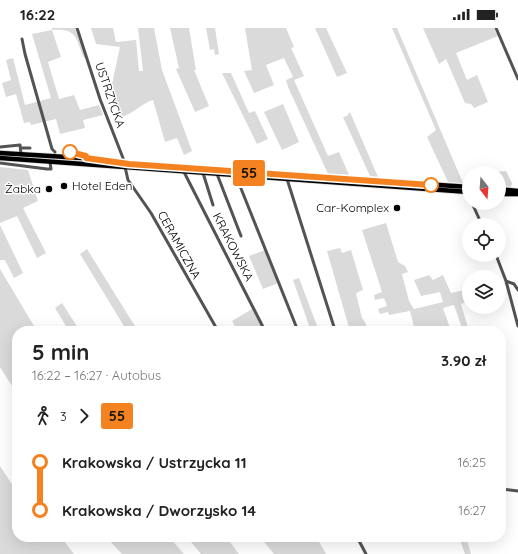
<!DOCTYPE html>
<html lang="pl">
<meta charset="utf-8">
<style>
body{margin:0;font-family:Quicksand,sans-serif;background:#f2f2f2;color:#222;height:100vh;display:flex;flex-direction:column;font-size:15px;white-space:nowrap}
*{box-sizing:border-box;margin:0}
p{font-size:13px;color:#767676}
.icon{flex:none;width:22px;height:22px;fill:none;stroke:currentColor;stroke-width:2;stroke-linecap:round;stroke-linejoin:round}
.map{position:relative;flex:1;overflow:hidden}
.panel{position:absolute;left:12px;top:298px;width:494px;height:216px;display:flex;flex-direction:column;background:#fff;border-radius:16px;box-shadow:0 4px 16px #0002}
.panel>*{flex:none}
.badge{padding:0 8px;border-radius:3px;font-size:14px;line-height:26px}
.needle{width:26px;rotate:163deg}
.tools{position:absolute;left:462px;top:138px;display:grid;gap:8px}
.tools a{display:grid;place-items:center;width:44px;height:44px;border-radius:50%;background:#fff;box-shadow:0 4px 16px #0002;font-size:20px}
.map>.badge{position:absolute;translate:-50% -50%;box-shadow:0 0 0 2px #fff}
.legs{display:flex;align-items:center;gap:6px;height:44px;padding:0 20px;font-size:13px}
.legs p{margin-inline-start:auto}
.headline{display:flex;align-items:center;justify-content:space-between;height:68px;padding:0 20px}
h1{font-size:22px;font-weight:700;line-height:30px}
ul{padding:0 20px;list-style:none}
li{display:flex;align-items:center;gap:14px;height:48px;font-size:15px}
li i{display:grid;place-items:center;width:6px;height:100%;margin:0 5px;background:currentColor}
li i::after{content:'';width:10px;height:10px;margin:-5px;border:3px solid;border-radius:50%;background:#fff}
li p{margin-inline-start:auto}
li:first-child i{background:linear-gradient(#0000 50%,currentColor 0)}
li:last-child i{background:linear-gradient(currentColor 50%,#0000 0)}
.status{display:flex;justify-content:space-between;align-items:center;height:28px;padding:0 20px;background:#fff;direction:ltr}
.status svg{height:11px;fill:currentColor}
.map>svg:first-child{display:block}
.green{fill:#dadada}
.lines{fill:none;stroke-linecap:round;stroke-linejoin:round}
.primary-casing{stroke:#dbdbdb;stroke-width:6}
.street{stroke:#535353;stroke-width:3}
.primary{stroke:#000;stroke-width:4.5}
.line-1-casing{stroke:#fff;stroke-width:9}
.line-1{stroke:#f58220;stroke-width:6}
.stop-1-dot{fill:#fff;stroke:#f58220;stroke-width:2}
.poi-dot{fill:#000;stroke:#fff;stroke-width:1.5}
.labels{text-anchor:middle;stroke-width:3;stroke-linejoin:round;paint-order:stroke}
.street-label{font-size:12px;fill:#000;stroke:#fff}
.poi-label{font-size:12px;fill:#000;stroke:#fff;text-anchor:end}
</style>
<div class="status"><b>16:22</b><svg viewBox="0 0 49 12"><path d="M0 12V9h3v3zM5 12V6h3v6zM10 12V3h3v9zM15 12V0h3v12zM26 1h20v11H26zM47 4h2v5h-2z"/></svg></div>
<div class="map">
<svg width="518" height="526" viewBox="0 0 518 526">
<rect width="100%" height="100%" fill="#fff"/>
<path class="green" d="M52,0H75L86,29L84,30C75,9 77,0 52,2L61,29L48,34L59,71L74,67L80,82L99,77L103,87L83,92L85,100L60,106L56,91L31,97L30,94L24,95L16,66L6,69L2,55L11,52L6,32L13,30L25,77L51,70L32,6L52,2Z
M91,0H113L116,14L136,12L139,43H143L138,0H154L162,42L192,123L184,127L177,110L165,114L153,72C140,76 133,87 120,89L112,56L120,19L96,16Z
M170,0H189L196,42H194L209,78L195,84L176,41L179,40Z
M206,0H215L219,26L215,27L214,21L210,22Z
M245,0H286L294,19L291,20L304,48L294,52L328,128L339,124L349,147L328,146L288,59L286,52L293,49L284,30L266,37L274,57L254,65L244,43L252,42Z
M315,0H326L347,45L337,49Z
M392,0H397L463,155L448,154L427,109L436,102Z
M423,0H494L498,8L456,25L467,52L477,47L488,74L474,80L471,76L465,75L446,31L439,36Z
M222,45H231L249,85L255,83L268,111L257,116Z
M283,76L299,114L282,122L264,84Z
M350,84L378,149L370,148L343,89L347,88Z
M0,139L28,142L38,173L23,180L46,225L37,230L17,188L0,195Z
M506,143L512,155L511,159L502,157L499,145L496,144Z
M386,195L398,234L405,238L408,244L402,246L409,273L414,281L443,274L440,264L421,268L414,252L429,247L433,252L443,247L451,265L469,261V273L461,276L469,303H463L454,277L443,280L451,303H415L410,283L389,287L388,284L380,286L378,281L387,278L384,270L375,272L374,267L382,264L362,202Z
M0,197L23,245L14,250L5,232H0Z
M340,220L342,225L351,222L363,262L356,265L362,290L365,294L368,303L377,300L378,303H350L327,223Z
M87,221L138,303H127L80,226Z
M265,222L278,255L263,261L249,228Z
M0,241L37,303H17V366L0,339Z
M299,250L319,303H311L293,252Z
M62,275L80,303H69L55,280Z
M252,281L263,302L238,303L232,293Z
M0,438L17,464V509H61L74,526H0Z
M106,509H169L184,526H122Z
M187,509H226L239,526H201Z
M260,509H323L318,512L326,526H274Z
M459,509H466L471,526H465Z"/>
<g class="lines">
<g class="primary-casing">
<path id="primary" d="M0,125L83,130L129,136L469,159
M0,130L469,164
M499,161L518,163
M499,166H518"/>
</g>
<path class="street" d="M77,0L100,71L123,130L128,152L151,185L218,303
M496,0L518,51
M22,11L25,26L52,121L55,124
M0,119L20,117L21,126
M21,120H30
M0,135L47,141H51L50,134
M184,144L265,303
M203,145L213,177
M217,146L241,208
M238,148V153L298,303
M287,151L334,299
M472,175L482,197
M496,227L506,253L518,298
M506,253L514,256L518,262
M501,461L518,463
M357,509L366,526"/>
<use href="#primary" class="primary"/>
</g>
<g class="lines">
<g class="line-1-casing">
<path id="line-1" d="M70,124L86,128V130L129,136L431,157"/>
</g>
<use href="#line-1" class="line-1"/>
</g>
<g class="stop-1-dot">
<circle cx="70" cy="124" r="7"/>
<circle cx="431" cy="157" r="7"/>
</g>
<g class="poi-dot">
<circle cx="64" cy="158" r="4"/>
<circle cx="49" cy="161" r="4"/>
<circle cx="397" cy="180" r="4"/>
</g>
<g class="labels">
<g class="street-label">
<text transform="translate(110 67) rotate(71)" y="4">USTRZYCKA</text>
<text transform="translate(179 217) rotate(61)" y="4">CERAMICZNA</text>
<text transform="translate(233 219) rotate(63)" y="4">KRAKOWSKA</text>
</g>
<g class="poi-label">
<text x="72" y="162" text-anchor="start">Hotel Eden</text>
<text x="41" y="165">Żabka</text>
<text x="389" y="184">Car-Komplex</text>
</g>
</g>
</svg>
<div class="tools">
<a><svg class="needle" viewBox="-14 -14 28 28"><path d="M0-13l5 13h-10z" fill="#e53935"/><path d="M0 13l5-13h-10z" fill="#767676"/></svg></a>
<a><svg class="icon" aria-label="locate" viewBox="0 0 24 24"><circle cx="12" cy="12" r="6"/><path d="M12 2v4M12 18v4M2 12h4M18 12h4"/></svg></a>
<a><svg class="icon" aria-label="layers" viewBox="0 0 24 24"><path d="M12 4l9 5-9 5-9-5zM3 14l9 5 9-5"/></svg></a>
</div>
<b class="badge" style="left:249px;top:145px;background:#f58220;color:#111">55</b>
<section class="panel">
<div class="headline"><div><h1>5 min</h1><p>16:22 – 16:27 · Autobus</p></div><b>3.90 zł</b></div>
<div class="legs"><svg class="icon" aria-label="walk" viewBox="0 0 24 24"><circle cx="13" cy="4" r="2"/><path d="M13 8l-2 6 4 7M11 14l-3 7M7 12l3-4h3l4 4"/></svg>3<svg class="icon" aria-label="forward" viewBox="0 0 24 24"><path d="M9 5l7 7-7 7"/></svg><b class="badge" style="background:#f58220;color:#111">55</b></div>
<ul>
<li><i style="color:#f58220"></i><b>Krakowska / Ustrzycka 11</b><p>16:25</p></li>
<li><i style="color:#f58220"></i><b>Krakowska / Dworzysko 14</b><p>16:27</p></li>
</ul>
</section>
</div>
